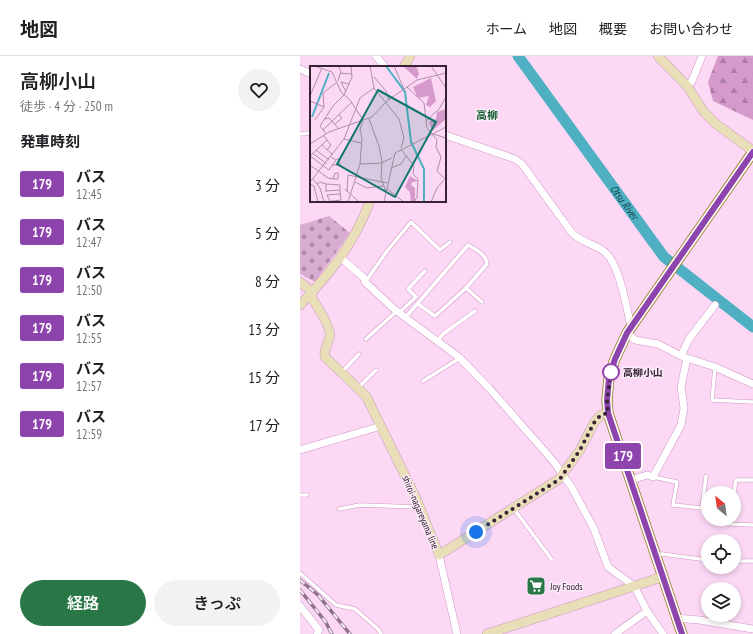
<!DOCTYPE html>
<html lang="ja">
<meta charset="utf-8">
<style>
body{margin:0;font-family:"PT Sans Narrow","Noto Sans JP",sans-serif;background:#f2f2f2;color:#202124;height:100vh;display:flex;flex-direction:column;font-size:15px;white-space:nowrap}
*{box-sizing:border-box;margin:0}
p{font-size:13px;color:#757577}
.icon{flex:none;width:22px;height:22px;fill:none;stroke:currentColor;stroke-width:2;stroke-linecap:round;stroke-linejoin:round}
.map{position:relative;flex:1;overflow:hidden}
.panel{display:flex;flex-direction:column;background:#fff;width:300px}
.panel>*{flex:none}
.badge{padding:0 8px;border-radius:3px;font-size:14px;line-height:26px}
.needle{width:26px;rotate:331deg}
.tools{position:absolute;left:401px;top:430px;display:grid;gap:8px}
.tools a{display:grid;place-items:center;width:40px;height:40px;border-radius:50%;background:#fff;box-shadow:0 2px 6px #0003;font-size:20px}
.you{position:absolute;width:20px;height:20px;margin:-10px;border:3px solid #fff;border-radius:50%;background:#1a73e8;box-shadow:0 0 0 6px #1a73e833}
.map>.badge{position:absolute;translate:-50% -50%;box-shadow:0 0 0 2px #fff}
h2{padding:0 20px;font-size:15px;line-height:36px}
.round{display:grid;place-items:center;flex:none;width:42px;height:42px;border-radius:21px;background:#f2f2f2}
.summary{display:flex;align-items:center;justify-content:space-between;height:68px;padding:0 20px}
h1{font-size:19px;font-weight:600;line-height:30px}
.action{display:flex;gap:8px;margin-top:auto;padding:8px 20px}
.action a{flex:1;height:46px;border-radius:24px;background:#297746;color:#fff;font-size:16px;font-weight:600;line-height:46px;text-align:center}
.action a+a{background:#f2f2f2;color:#202124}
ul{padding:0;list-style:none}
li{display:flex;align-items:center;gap:12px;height:48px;padding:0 20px}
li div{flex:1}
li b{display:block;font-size:15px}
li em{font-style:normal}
li .badge{min-width:44px;font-weight:700;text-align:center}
header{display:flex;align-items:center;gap:24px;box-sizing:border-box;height:56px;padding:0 20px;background:#fff;border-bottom:1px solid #e0e0e0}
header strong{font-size:19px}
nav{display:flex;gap:22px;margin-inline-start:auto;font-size:14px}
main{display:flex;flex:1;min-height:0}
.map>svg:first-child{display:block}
.forest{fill:url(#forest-firs)}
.cemetery{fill:url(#cemetery-stones)}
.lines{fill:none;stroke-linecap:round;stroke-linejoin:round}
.river{stroke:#4fb0c3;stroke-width:11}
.lane-casing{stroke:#cf96c5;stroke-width:4.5}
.street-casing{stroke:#cf96c5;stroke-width:8}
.secondary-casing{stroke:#cf96c5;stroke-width:10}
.primary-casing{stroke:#886b20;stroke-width:11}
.lane{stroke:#fff;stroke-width:3.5}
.street{stroke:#fff;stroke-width:7}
.secondary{stroke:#e8dfb9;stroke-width:9}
.primary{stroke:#d1be73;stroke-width:10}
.rail-casing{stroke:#90738b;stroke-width:3.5}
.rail{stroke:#faedf7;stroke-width:2;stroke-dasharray:6;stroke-linecap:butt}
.line-casing{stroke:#fff;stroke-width:9}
.line{stroke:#8e44ad;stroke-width:6}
.walk{stroke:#382235;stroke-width:4;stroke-dasharray:0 7.2}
.stop-dot{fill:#fff;stroke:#8e44ad;stroke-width:2}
.labels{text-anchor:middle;stroke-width:3;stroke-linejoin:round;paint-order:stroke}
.stop-label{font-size:10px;font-weight:bold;fill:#382235;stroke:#faedf7;text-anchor:start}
.street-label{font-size:10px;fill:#382235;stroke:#faedf7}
.poi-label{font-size:10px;fill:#382235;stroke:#faedf7;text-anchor:start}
.neighbourhood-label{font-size:11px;font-weight:bold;fill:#145e33;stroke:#faedf7}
.water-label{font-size:11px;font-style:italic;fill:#17434b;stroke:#faedf7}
.inset-river{fill:none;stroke:#4fb0c3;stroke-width:2}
.inset-road{fill:none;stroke:#ae8fa8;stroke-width:1}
.view{fill:#0f766e;fill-opacity:0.15;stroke:#0f766e;stroke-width:2}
.inset-edge{fill:none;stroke:#382235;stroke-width:2}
</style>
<header>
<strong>地図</strong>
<nav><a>ホーム</a><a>地図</a><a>概要</a><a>お問い合わせ</a></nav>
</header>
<main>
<section class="panel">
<div class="summary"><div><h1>高柳小山</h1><p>徒歩 · 4 分 · 250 m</p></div><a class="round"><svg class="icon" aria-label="heart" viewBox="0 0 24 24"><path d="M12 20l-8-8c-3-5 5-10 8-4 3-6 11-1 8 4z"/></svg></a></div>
<h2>発車時刻</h2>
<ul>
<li><span class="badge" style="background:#8e44ad;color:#fff">179</span><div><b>バス</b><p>12:45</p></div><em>3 分</em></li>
<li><span class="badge" style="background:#8e44ad;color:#fff">179</span><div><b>バス</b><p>12:47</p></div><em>5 分</em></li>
<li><span class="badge" style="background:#8e44ad;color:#fff">179</span><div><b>バス</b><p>12:50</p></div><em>8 分</em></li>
<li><span class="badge" style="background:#8e44ad;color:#fff">179</span><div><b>バス</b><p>12:55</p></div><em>13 分</em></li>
<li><span class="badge" style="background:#8e44ad;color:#fff">179</span><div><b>バス</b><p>12:57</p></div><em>15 分</em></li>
<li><span class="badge" style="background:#8e44ad;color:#fff">179</span><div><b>バス</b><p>12:59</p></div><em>17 分</em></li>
</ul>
<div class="action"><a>経路</a><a>きっぷ</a></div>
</section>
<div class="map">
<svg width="453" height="578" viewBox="0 0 453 578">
<defs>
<pattern id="forest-firs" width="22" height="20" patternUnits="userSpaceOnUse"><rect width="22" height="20" fill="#d59acb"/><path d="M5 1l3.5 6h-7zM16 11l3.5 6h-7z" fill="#ae7da6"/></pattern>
<pattern id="cemetery-stones" width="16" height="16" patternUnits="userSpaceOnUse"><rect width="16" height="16" fill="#d9add1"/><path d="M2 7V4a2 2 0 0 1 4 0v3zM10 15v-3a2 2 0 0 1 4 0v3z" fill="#b18caa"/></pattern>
</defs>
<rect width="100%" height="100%" fill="#fcd8f5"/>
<path class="forest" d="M418,0H453V64L413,45L408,26Z"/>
<path class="cemetery" d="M29,160L50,177L15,226L0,218V169Z"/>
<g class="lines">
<path class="river" id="s1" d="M218,0L364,201L453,271"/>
<g class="lane-casing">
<path id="lane" d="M0,78L11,77
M66,225L87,195L111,166L140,194L150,186
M166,232L182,246
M99,257L116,241L108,233L125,215
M105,262L168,189C175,193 186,198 187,208L166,232L135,260L118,248
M66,283L97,255
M137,285L143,278L175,255
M415,311L412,344L453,346
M42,316L59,298
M123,325L160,302
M59,331L76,314
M353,421L377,426L373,449L402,452L406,420
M434,437L436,424H453
M0,439H7
M39,453L60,449L119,451
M214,453L252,504
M429,463L428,468L453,469
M356,499L362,498L408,504
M434,505H453
M0,517L36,549L55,553L78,573L81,578"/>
</g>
<g class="street-casing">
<path id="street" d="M76,0L85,11
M0,13L11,18
M387,30L392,25L402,0
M145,79L215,103L222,108L272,177C282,187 296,188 306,197C320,211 326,250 331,270
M41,202L64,222L65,226L94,253L160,302L189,332L254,406L272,432L294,473L308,511L334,530L347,555L363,578
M327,277L335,284L358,288L381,300L415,311L453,328
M381,300L389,283L415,249
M0,394L81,370
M331,424L347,419L353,421L381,369L384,352L381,331L387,302
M139,499L157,578
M0,550L19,574L17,578
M376,562L399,564L453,573
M315,578L347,555"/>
</g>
<g class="secondary-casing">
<path id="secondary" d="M358,0L387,30L404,56L416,68L453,95
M104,11L110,0
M0,226L13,236L10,239C15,247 31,271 30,279C29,288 23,292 25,301L66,340L116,442L139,499L259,423L280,394L295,365L301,359L308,357
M0,249C31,216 54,188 70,145
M187,578L362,521"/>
</g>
<g class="primary-casing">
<path id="primary" d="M382,578L308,357L307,344L309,322L315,303L327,277L453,96"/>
</g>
<use href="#lane" class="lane"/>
<use href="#street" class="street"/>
<use href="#secondary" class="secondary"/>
<use href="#primary" class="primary"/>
<g class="rail-casing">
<path id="rail" d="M0,524L18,539L50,578
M0,534L25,565L32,578"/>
</g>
<use href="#rail" class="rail"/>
</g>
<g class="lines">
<g class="line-casing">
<path id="line" d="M382,578L308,357L307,344L309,322L315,303L327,277L453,96"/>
</g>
<use href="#line" class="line"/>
<path class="walk" d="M176,476L260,423L280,394L295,365L301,359L308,357L307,344L312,312L311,316"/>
</g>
<defs>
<g id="supermarket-square" transform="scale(1)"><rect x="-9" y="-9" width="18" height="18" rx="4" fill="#297746" stroke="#faedf7"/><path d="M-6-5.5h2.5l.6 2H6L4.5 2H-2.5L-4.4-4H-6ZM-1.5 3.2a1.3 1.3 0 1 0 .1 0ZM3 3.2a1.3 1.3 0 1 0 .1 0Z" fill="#fff"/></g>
</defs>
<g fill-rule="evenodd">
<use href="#supermarket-square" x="236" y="530"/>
</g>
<circle class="stop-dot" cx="311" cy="316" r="8"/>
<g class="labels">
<g class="stop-label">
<text x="323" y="320">高柳小山</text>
</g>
<g class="street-label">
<text transform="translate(121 456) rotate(67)" y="4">shiroi-nagareyama line</text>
</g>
<g class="poi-label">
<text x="250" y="534">Joy Foods</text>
</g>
<g class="neighbourhood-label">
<text x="187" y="63">高柳</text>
</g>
<g class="water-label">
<text dy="4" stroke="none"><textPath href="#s1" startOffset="181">Otsu River</textPath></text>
</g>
</g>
<g transform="translate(10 10)">
<rect width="136" height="136" fill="#fcd8f5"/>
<path d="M93,0H106L109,7L107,13ZM121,12L126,35L120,41L116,39L119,30L108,32L103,21ZM136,43V53L122,65L119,56L126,53L127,46ZM100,110L108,115L102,116L101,119L105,122V136H101L100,126L95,121Z" fill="#d59acb"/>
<path class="inset-river" d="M76,0L95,26L101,76L114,103V136M2,51L19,7"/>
<path class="inset-road" d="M5,0L22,6L31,26L40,34L53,54L50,64L52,72L50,98L71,97L82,92M60,0L64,22L89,53L94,72L91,82M84,0L94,23M121,0L136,22M30,7L42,8M64,11L76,25L79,34M28,15L31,5L28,0M97,21L114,37L117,62L127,74L126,81L131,91L127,105L136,114M36,26L31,16L39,18M34,29L42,11L41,0M0,30L12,2M0,35L14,41L13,27L26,17M14,53L19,52L29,63M59,53L69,80L72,96L71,112L76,126M5,54L14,41M116,55L129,43L136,31M25,58L32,52L29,49M13,64L42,36M16,68L10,60L23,40L34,29M123,68L136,72M13,69L21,79L17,84M34,73L51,77M0,78L19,66L62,51L77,35L107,14L136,7M12,79L23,89M91,83L104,100L103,108L108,113L107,131L104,136M6,84L19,94M2,87L17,98M0,90L19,104L26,94L21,91M0,90L17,74M0,99L18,112L23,113H28V107H25L23,113M22,99H30L28,92L26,94M81,102L91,98L96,90M3,113L10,122L14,136M0,116L34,73L50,32L64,22M45,116L57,122L73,120M0,118L4,120L8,136M7,118L10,116L16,118V126M16,118L30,119V124M35,123L49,136M77,123L94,136M37,126L38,109L77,117M20,135L17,129L30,128M15,136L31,134L30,124L16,125M38,136L50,98M74,136L85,87L136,61M121,136L127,122L134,114"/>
<path class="view" d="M68,24L126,56L85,131L27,98Z"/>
<rect width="136" height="136" class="inset-edge"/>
</g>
</svg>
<div class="tools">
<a><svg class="needle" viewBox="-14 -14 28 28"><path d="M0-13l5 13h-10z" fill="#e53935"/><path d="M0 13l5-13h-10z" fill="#757577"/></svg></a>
<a><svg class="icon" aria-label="locate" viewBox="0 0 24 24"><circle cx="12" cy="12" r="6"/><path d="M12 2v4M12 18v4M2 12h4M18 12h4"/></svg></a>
<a><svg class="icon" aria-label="layers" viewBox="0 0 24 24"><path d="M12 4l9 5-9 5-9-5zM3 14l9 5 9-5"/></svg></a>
</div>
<div class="you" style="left:176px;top:476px"></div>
<b class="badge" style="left:323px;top:400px;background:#8e44ad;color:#fff">179</b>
</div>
</main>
